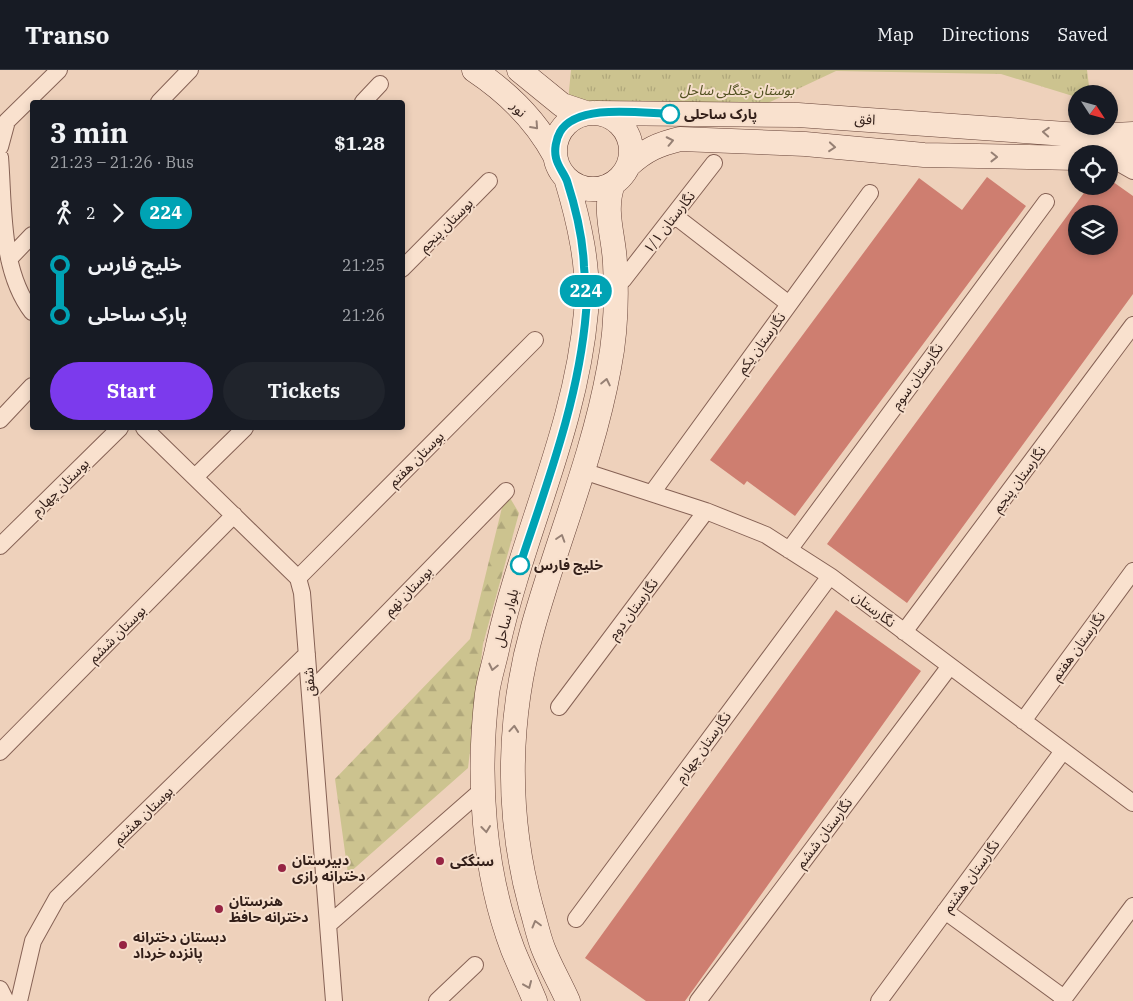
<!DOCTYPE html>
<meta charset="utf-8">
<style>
body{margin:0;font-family:"IBM Plex Serif","Noto Sans Arabic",serif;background:#20242c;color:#f1f3f6;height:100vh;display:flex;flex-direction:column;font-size:19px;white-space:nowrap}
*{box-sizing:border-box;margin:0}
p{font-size:16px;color:#9ea1a6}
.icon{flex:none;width:28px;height:28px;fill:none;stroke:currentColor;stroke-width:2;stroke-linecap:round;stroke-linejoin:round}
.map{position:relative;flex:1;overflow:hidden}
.details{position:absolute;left:30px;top:30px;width:375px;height:330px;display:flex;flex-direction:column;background:#171b24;border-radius:5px;box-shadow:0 2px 8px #0003}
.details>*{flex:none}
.badge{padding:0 10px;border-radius:16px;font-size:18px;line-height:32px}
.needle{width:32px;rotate:126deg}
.fabs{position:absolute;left:1068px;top:15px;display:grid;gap:10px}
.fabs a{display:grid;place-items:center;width:50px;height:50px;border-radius:50%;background:#171b24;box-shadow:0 2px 8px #0003;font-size:25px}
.map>.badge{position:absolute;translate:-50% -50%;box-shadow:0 0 0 2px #fff}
.legs{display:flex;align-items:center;gap:8px;height:55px;padding:0 20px;font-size:16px}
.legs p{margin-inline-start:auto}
.head{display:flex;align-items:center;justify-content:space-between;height:85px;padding:0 20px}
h1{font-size:28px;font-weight:800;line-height:38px}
.action{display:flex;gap:10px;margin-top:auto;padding:10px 20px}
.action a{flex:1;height:58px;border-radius:30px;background:#7c3aed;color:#fff;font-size:20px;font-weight:800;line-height:58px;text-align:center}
.action a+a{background:#20242c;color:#f1f3f6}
ul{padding:0 20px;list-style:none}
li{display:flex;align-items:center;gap:18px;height:50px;font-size:19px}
li i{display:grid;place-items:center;width:8px;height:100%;margin:0 6px;background:currentColor}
li i::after{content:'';width:12px;height:12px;margin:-6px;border:4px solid;border-radius:50%;background:#171b24}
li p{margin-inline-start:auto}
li:first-child i{background:linear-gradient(#0000 50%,currentColor 0)}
li:last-child i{background:linear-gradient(currentColor 50%,#0000 0)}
header{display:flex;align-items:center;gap:30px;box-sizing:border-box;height:70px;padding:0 25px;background:#171b24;border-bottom:1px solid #363941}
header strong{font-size:24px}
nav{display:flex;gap:28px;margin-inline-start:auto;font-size:18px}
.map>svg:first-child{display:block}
.grass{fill:url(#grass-tufts)}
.forest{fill:url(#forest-firs)}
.building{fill:#ce7e70;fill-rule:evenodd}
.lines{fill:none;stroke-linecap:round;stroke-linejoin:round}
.street-casing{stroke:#866255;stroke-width:18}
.secondary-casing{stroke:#674338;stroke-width:25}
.street{stroke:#f9e1ce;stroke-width:16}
.secondary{stroke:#f9e1ce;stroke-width:24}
.oneway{stroke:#968074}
.line-1-casing{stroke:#fff;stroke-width:11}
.line-1{stroke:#00a3b4;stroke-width:8}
.stop-1-dot{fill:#fff;stroke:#00a3b4;stroke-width:2.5}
.poi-dot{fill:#962443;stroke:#f6decb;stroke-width:2}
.labels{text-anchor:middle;stroke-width:4;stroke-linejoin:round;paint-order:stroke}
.park-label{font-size:14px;font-style:italic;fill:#515020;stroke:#f6decb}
.street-label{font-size:14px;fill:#34201a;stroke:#f6decb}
.stop-label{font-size:14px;font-weight:bold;fill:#34201a;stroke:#f6decb;text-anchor:start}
.poi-label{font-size:14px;font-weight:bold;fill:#34201a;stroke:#f6decb;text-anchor:start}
</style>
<header>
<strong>Transo</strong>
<nav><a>Map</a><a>Directions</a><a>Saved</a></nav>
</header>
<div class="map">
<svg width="1133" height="931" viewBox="0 0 1133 931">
<defs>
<pattern id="grass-tufts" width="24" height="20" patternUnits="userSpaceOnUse" patternTransform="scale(1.25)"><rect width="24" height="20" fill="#ccc38f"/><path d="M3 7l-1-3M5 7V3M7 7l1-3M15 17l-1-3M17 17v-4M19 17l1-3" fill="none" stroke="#b0a77b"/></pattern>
<pattern id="forest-firs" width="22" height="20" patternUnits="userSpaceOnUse" patternTransform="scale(1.25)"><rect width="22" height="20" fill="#ccc38f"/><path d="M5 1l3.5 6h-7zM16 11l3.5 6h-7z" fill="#b0a77b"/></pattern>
</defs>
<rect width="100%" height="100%" fill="#eed1bb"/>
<path class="grass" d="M571,0H1087L1090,24H1076V27L1001,4L836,1L753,40L568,31Z"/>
<path class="forest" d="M506,421L519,443L483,574L468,698L348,804L335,709L470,569Z"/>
<path class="building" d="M987,107L1026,136L795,446L747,411L744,415L710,390L919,108L962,140Z
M1109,109L1133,126V224L907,533L827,474L1089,116H1109ZM1076,144H1109V176H1076Z
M836,540L921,601L685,931H646L585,888Z"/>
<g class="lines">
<g class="street-casing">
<path id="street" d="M159,32L190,0
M363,32L380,14
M0,77L7,51L59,0
M0,87C4,137 0,200 32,242
M1110,88L1133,101
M675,146L789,234
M9,189L32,165
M402,199L489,111
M623,210L714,93
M0,350L32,316
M144,358L298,508L302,523L334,931
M583,401L706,441L766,465L830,506L1133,733
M195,407L245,358
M652,423L870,123
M0,476L120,358
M789,480L1046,132
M298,508L535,270
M904,562L1133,255
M310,622L506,421
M559,637L706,441
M1023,651L1133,501
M0,682L234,445
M945,841L1064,928
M576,849L830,506
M328,855L482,720
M0,919L6,931
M19,931L33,871L57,828L307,584
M437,931L475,895
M698,931L950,596
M879,931L1063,681
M1062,931L1133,836"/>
</g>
<g class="secondary-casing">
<path id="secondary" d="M474,0C507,22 537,52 555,86
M519,0L562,35L586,43
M555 81a38 38 0 1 1 76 0a38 38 0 1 1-76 0Z
M597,43L798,45L1095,66L1133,64
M1109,88L1133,86
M629,95C645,80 659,74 680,69L805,74L924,85L1076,88
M535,931C528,914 520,897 513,880C483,801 477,708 487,624C489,608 495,591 498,575C523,463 576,358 586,242C590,198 579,151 566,108
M568,931C560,913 550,896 543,878C538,865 535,850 531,837C506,745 507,649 533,557C557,471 593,387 609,298C616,263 617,229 615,193C614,166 603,141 613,114"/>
</g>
<use href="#street" class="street"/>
<use href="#secondary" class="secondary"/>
</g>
<defs><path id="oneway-chevron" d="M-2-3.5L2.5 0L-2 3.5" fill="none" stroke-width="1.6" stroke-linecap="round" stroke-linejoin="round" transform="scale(1.25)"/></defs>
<g class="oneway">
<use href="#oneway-chevron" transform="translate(535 56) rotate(48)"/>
<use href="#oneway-chevron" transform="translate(1046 62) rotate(-176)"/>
<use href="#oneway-chevron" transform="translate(670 71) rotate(-12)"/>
<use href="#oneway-chevron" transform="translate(832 77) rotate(5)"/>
<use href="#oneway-chevron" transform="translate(994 87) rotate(1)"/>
<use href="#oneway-chevron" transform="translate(606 312) rotate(-78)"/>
<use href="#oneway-chevron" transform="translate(561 468) rotate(-72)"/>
<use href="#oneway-chevron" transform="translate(493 597) rotate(103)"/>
<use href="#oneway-chevron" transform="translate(514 659) rotate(-85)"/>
<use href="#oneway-chevron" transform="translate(486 759) rotate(83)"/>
<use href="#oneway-chevron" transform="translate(536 854) rotate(-105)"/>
<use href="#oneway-chevron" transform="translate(528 915) rotate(67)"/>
</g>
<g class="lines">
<g class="line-1-casing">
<path id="line-1" d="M520,495C547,413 579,329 586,242C588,227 585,211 584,197C583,168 576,139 567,111C564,103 558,97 556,88C554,80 556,69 560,62C577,33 640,43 670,44"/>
</g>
<use href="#line-1" class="line-1"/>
</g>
<g class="stop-1-dot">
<circle cx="670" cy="44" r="9"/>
<circle cx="520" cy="495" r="9"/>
</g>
<g class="poi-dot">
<circle cx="440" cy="791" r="5"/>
<circle cx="282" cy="798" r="5"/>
<circle cx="219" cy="839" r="5"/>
<circle cx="123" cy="875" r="5"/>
</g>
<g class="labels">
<g class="park-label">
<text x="737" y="25">بوستان جنگلی ساحل</text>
</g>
<g class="street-label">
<text transform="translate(519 39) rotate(48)" y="5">نور</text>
<text transform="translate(865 49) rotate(4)" y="5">افق</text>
<text transform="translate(669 152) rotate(-52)" y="5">نگارستان ۱/۱</text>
<text transform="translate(446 155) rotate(-45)" y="5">بوستان پنجم</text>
<text transform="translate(761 273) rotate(-54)" y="5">نگارستان یکم</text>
<text transform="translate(917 306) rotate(-54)" y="5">نگارستان سوم</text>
<text transform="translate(416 389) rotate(-45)" y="5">بوستان هفتم</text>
<text transform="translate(1019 409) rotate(-53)" y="5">نگارستان پنجم</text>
<text transform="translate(60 417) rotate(-45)" y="5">بوستان چهارم</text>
<text transform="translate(408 521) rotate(-46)" y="5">بوستان نهم</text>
<text transform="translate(633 539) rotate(-53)" y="5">نگارستان دوم</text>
<text transform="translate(874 539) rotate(37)" y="5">نگارستان</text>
<text transform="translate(506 548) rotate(-75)" y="5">بلوار ساحل</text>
<text transform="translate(117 564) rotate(-45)" y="5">بوستان ششم</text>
<text transform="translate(1078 576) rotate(-54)" y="5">نگارستان هفتم</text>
<text transform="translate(309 612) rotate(-94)" y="5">شفق</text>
<text transform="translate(703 677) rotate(-54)" y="5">نگارستان چهارم</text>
<text transform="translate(143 745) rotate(-44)" y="5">بوستان هشتم</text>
<text transform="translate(824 763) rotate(-53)" y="5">نگارستان ششم</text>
<text transform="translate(971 806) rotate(-54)" y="5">نگارستان هشتم</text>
</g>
<g class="stop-label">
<text x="684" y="49">پارک ساحلی</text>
<text x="534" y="500">خلیج فارس</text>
</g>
<g class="poi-label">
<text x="292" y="795">دبیرستان<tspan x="292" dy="16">دخترانه رازی</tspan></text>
<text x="450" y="796">سنگکی</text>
<text x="229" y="836">هنرستان<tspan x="229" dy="16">دخترانه حافظ</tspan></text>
<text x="133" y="872">دبستان دخترانه<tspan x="133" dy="16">پانزده خرداد</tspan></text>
</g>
</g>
</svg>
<div class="fabs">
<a><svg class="needle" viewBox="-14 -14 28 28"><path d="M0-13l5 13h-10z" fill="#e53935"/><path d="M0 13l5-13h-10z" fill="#9ea1a6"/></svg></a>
<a><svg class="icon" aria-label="locate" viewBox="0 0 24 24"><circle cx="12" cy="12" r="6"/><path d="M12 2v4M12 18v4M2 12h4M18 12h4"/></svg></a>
<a><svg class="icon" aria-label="layers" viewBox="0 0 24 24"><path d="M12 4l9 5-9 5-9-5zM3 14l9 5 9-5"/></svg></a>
</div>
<b class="badge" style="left:586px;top:221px;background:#00a3b4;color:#fff">224</b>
<section class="details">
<div class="head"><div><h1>3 min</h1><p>21:23 – 21:26 · Bus</p></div><b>$1.28</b></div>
<div class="legs"><svg class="icon" aria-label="walk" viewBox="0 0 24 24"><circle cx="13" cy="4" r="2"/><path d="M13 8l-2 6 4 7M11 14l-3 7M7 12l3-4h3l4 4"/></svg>2<svg class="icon" aria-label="forward" viewBox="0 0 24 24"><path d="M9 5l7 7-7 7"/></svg><b class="badge" style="background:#00a3b4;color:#fff">224</b></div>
<ul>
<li><i style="color:#00a3b4"></i><b>خلیج فارس</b><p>21:25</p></li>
<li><i style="color:#00a3b4"></i><b>پارک ساحلی</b><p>21:26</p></li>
</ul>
<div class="action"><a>Start</a><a>Tickets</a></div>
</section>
</div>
